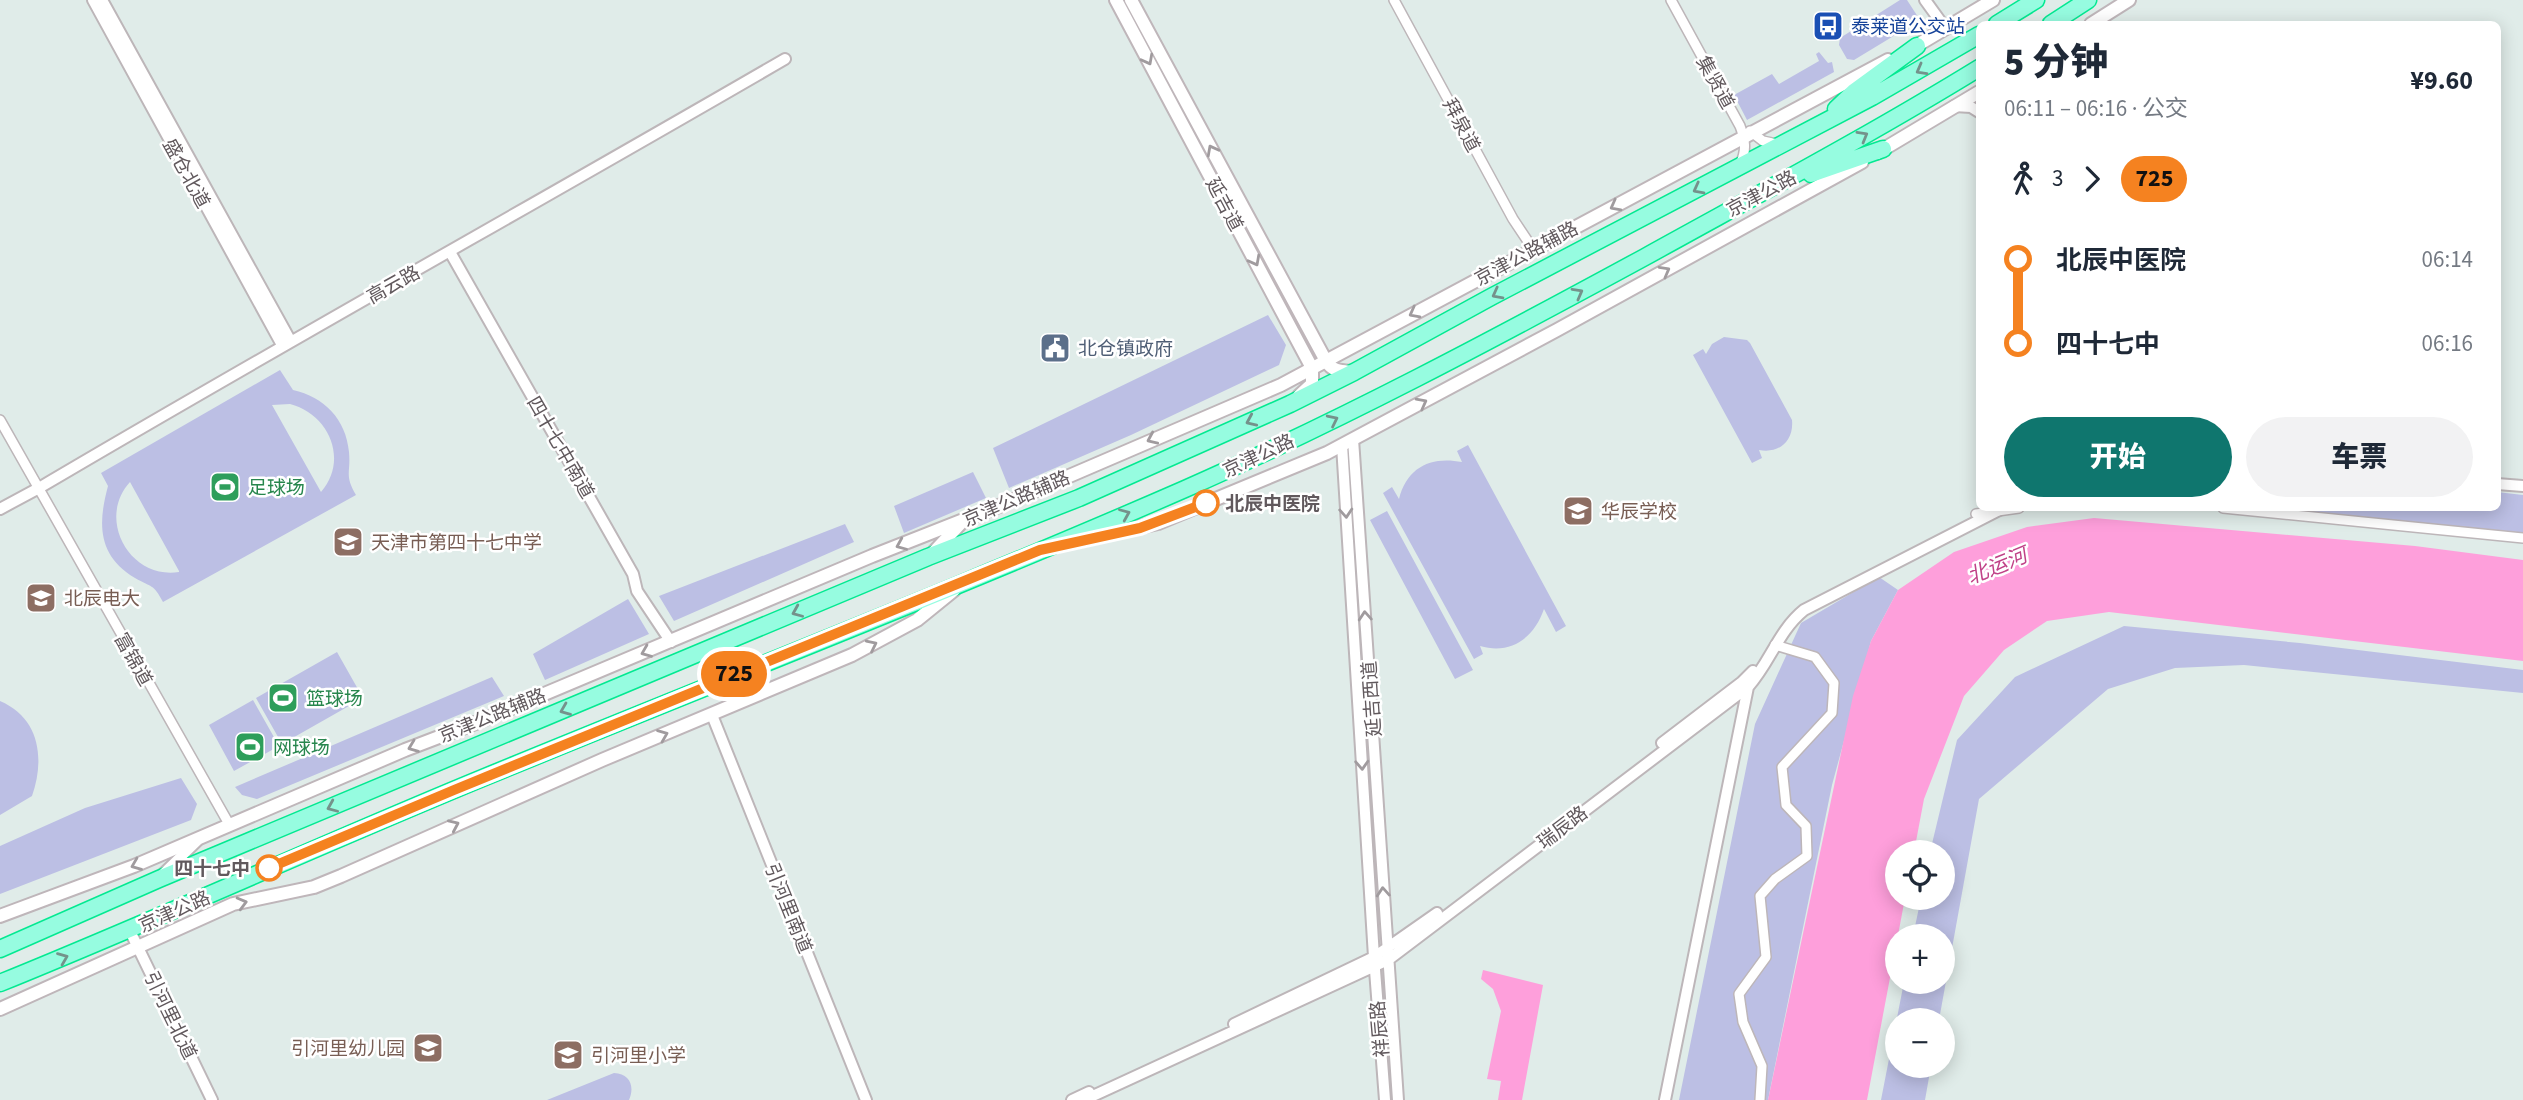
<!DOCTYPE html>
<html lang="zh">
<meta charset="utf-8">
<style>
body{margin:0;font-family:"Source Sans 3","Noto Sans SC",sans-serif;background:#f2f2f3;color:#1f2937;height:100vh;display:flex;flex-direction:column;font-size:26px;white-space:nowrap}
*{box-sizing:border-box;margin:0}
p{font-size:23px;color:#747a83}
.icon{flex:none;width:38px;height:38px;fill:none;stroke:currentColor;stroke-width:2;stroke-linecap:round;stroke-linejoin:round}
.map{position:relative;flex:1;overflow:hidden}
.side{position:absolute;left:1976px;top:21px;width:525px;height:490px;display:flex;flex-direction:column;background:#fff;border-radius:10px;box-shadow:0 4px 18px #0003}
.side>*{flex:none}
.badge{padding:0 14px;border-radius:23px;font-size:24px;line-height:46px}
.tools{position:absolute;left:1885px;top:840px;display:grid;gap:14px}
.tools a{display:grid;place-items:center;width:70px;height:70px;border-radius:50%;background:#fff;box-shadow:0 4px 18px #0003;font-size:35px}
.map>.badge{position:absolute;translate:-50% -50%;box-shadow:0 0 0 4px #fff}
.legs{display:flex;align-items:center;gap:10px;height:77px;padding:0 28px;font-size:23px}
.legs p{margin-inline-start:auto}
.headline{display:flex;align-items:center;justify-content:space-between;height:119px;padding:0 28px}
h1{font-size:38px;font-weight:800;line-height:52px}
.button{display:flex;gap:14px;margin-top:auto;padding:14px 28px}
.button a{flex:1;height:80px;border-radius:42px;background:#0f766e;color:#fff;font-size:28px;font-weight:800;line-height:80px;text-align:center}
.button a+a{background:#f2f2f3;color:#1f2937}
ul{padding:0 28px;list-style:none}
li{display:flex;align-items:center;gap:24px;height:84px;font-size:26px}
li i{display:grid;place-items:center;width:10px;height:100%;margin:0 9px;background:currentColor}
li i::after{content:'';width:18px;height:18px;margin:-9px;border:5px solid;border-radius:50%;background:#fff}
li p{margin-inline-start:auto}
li:first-child i{background:linear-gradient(#0000 50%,currentColor 0)}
li:last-child i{background:linear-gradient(currentColor 50%,#0000 0)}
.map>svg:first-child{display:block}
.green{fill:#bcbfe4;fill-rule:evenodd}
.water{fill:#fe9fdb}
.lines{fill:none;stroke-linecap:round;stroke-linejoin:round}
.minor-casing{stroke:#bdb6b9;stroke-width:12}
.tertiary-casing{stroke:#bdb6b9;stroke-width:14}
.secondary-casing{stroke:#bfb6ba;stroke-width:16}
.trunk-casing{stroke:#03e991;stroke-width:19}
.minor{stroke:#fff;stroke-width:9}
.tertiary{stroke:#fff;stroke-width:10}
.secondary{stroke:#fff;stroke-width:12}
.trunk{stroke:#96fce0;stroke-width:16}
.oneway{stroke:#a09b9e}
.oneway2{stroke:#74928b}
.line-1-casing{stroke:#fff;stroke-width:16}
.line-1{stroke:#f58220;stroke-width:10}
.stop-1-dot{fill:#fff;stroke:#f58220;stroke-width:3.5}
.labels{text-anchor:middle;stroke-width:5;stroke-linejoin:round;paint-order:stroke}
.transit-label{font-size:19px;fill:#164399;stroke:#fff;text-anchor:start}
.street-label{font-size:19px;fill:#61595d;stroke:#fff}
.service-label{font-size:19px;fill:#4e5e75;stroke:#fff;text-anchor:start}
.leisure-label{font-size:19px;fill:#27864d;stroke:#fff;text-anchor:start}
.stop-label{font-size:19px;font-weight:bold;fill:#61595d;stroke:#fff;text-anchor:start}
.education-label{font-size:19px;fill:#785e54;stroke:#fff;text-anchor:start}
.water-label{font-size:21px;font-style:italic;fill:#c04288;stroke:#fff}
</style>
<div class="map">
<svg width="2523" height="1100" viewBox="0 0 2523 1100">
<rect width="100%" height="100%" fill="#e0ece9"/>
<path class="green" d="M1900,0H1907L1920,20L1854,60L1847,59L1839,45L1840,38Z
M1819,52L1828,63L1832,62L1834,72L1747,120L1734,95L1772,74L1779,84L1819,61L1816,54Z
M1268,315L1286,345L1279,365L1131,435L1009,488L993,448Z
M1724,337L1747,340L1750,343L1792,420C1794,441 1779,454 1759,450L1762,458L1752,463L1693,355L1703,349L1706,354L1712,344Z
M280,370L293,390C324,397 346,419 349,452C351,474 344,474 356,495L163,602C153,583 152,588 135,578C97,555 98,523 108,486L101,473ZM290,404C329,414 349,460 321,492L272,405ZM130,482L179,571V572C130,580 96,519 130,482Z
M1468,445L1566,626L1556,632L1544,609C1534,638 1511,655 1480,646L1483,654L1474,659L1383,493L1392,487L1399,499C1407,467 1431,456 1462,462L1457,451Z
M973,472L986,498L904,533L894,506Z
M2497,492L2523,495V535L2250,508H2497Z
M1387,511L1473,670L1455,679L1370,520Z
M845,524L854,542L674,621L659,596Z
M1879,577L1898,590L1871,641L1832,785L1768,1100H1679L1755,724L1801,623Z
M628,599L649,634L545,680L533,654Z
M2124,626L2300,643L2523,670V693L2244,665L2175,668L2108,689L1979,799L1939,1020H1897V1066H1931L1925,1100H1881L1904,982H1942V936H1913L1921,898H1942V852H1930L1957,740L2015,677Z
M337,652L363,698L282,744L256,698Z
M492,677L504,696L257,799L242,795L235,787Z
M253,700L279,746L234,771L209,725Z
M0,701C40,718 45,759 32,796L0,815Z
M181,778L197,804L191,820L0,894V846L85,808Z
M614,1073C630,1074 635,1086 629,1100H547Z"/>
<path class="water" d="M2094,518L2415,546L2523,560V661L2109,612L2047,621L2004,650L1964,696L1924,799L1914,852H1897V898H1905L1867,1100H1768L1853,696L1871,641L1898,590L1954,552L2027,527Z
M1483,970L1543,985L1522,1100H1498L1501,1081L1487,1079L1501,1011L1493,989L1481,979Z"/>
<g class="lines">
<g class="minor-casing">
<path id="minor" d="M1394,0L1513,219L1533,249
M1671,0L1740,126C1745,139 1747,151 1740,164
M1750,131L1763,141L1777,144
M0,420L229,824
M2223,508L2523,538
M1976,514L2019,508
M1760,1100L1762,1066L1743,1022L1739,994L1766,957L1760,896L1775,879L1807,856L1806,826L1786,805L1782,767L1832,713L1834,683L1815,657L1775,645"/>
</g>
<g class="tertiary-casing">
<path id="tertiary" d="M93,0L282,345
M102,0L290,340
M1925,0L1946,29
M1954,106L1971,107L1979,112
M450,252L633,574L637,591L671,642
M1353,439L1398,1100
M1342,445L1374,957L1385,1100
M2497,484L2523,486
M0,509L39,488C286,342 537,203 785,59
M712,715L866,1100
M1662,743L1742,682L1753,671
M163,874L197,841
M130,931L212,1100
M1234,1024L1374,957L1437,913
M1072,1100L1089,1092
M1084,1100L1388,960L1748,687C1770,663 1778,631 1804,610L2003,508
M1665,1100L1748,687"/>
</g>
<g class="secondary-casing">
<path id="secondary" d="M1116,0L1312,368V384L1299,396
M1131,0L1326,361C1333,372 1341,371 1354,372
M2091,24L2129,0
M1911,49L1993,0
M1877,153L1979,92
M1074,542L1158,523L1327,453L1557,330L1862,162
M931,555L962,522
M0,916L134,866L405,750L478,722L872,556L1004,504L1281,385L1888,60
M0,1009L233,904L314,887L341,876L602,760L852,655L917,620L954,590"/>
</g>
<g class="trunk-casing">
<path id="trunk" d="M1997,24L2036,0
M2051,24L2088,0
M1836,109L1854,92L1917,46
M1811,174L1883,149
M0,949L159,879L928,557L1079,498L1290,404L1354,372L1491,297L1872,97L1979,35
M0,983C163,917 322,844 485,777C718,681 954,590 1185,489C1342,420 1494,339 1645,257C1757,195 1870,135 1979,68"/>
</g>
<use href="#minor" class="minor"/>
<use href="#tertiary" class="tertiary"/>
<use href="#secondary" class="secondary"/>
<use href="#trunk" class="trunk"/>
</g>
<defs><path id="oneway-chevron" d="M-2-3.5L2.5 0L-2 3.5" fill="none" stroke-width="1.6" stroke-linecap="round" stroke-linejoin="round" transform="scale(1.75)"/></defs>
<g class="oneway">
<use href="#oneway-chevron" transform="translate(1148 60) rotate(62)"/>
<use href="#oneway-chevron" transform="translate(1212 150) rotate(-118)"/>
<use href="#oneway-chevron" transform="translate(1615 206) rotate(152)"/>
<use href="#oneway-chevron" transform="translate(1255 261) rotate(62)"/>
<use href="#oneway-chevron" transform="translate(1665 271) rotate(-29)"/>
<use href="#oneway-chevron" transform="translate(1414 313) rotate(152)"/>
<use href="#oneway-chevron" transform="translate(1422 403) rotate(-28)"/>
<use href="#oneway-chevron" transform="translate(1152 439) rotate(156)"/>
<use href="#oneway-chevron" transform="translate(1346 513) rotate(86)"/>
<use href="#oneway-chevron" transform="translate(901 545) rotate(157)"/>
<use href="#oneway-chevron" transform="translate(1365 616) rotate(-94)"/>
<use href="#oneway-chevron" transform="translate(872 645) rotate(-26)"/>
<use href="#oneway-chevron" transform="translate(646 652) rotate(158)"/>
<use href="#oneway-chevron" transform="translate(663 735) rotate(-22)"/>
<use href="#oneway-chevron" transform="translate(413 747) rotate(159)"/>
<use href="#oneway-chevron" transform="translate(1362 765) rotate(87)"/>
<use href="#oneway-chevron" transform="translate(454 825) rotate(-24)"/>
<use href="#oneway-chevron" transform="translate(136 865) rotate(158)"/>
<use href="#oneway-chevron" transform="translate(1383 892) rotate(-94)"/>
<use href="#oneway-chevron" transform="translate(242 903) rotate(-15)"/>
</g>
<g class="oneway2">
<use href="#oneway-chevron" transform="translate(1921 70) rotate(151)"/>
<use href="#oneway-chevron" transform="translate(1863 136) rotate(-30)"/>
<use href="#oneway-chevron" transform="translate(1698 189) rotate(152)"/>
<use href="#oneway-chevron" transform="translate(1578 293) rotate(-29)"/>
<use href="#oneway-chevron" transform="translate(1497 294) rotate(152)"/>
<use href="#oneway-chevron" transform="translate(1333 420) rotate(-26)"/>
<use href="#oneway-chevron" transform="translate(1251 421) rotate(156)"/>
<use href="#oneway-chevron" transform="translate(1125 514) rotate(-23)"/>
<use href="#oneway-chevron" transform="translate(797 612) rotate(157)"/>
<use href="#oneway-chevron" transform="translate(565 710) rotate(158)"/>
<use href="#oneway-chevron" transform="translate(332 807) rotate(157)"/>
<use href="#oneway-chevron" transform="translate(63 958) rotate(-22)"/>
</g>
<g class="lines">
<g class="line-1-casing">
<path id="line-1" d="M269,868L454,790L1040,550L1140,528L1206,503"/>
</g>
<use href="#line-1" class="line-1"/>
</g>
<defs>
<g id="bus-square" transform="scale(1.575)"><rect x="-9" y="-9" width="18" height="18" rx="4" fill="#1a4fb4" stroke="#fff"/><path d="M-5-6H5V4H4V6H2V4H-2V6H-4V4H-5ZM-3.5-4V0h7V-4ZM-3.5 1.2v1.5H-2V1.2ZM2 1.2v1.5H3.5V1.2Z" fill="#fff"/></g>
<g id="civic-square" transform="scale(1.575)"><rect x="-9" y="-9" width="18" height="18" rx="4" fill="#5c6f8a" stroke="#fff"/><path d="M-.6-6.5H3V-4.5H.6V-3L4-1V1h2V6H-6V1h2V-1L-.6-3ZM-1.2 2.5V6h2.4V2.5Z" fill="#fff"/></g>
<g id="stadium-square" transform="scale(1.575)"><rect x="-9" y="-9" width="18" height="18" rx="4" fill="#2e9e5b" stroke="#fff"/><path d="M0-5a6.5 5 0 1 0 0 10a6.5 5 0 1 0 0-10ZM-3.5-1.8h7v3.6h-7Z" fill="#fff"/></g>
<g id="school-square" transform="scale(1.575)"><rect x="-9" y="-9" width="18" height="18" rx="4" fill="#8d6e63" stroke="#fff"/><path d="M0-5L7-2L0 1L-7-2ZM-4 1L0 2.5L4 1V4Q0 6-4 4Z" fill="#fff"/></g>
</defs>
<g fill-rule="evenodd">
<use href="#bus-square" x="1828" y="26"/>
<use href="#civic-square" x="1055" y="348"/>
<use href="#stadium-square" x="225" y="487"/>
<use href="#school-square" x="1578" y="511"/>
<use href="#school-square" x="348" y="542"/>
<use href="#school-square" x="41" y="598"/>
<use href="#stadium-square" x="283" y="698"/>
<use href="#stadium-square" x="250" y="747"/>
<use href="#school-square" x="428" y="1048"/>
<use href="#school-square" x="568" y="1055"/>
</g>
<g class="stop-1-dot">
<circle cx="1206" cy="503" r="12"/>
<circle cx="269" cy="868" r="12"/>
</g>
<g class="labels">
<g class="transit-label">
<text x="1851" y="33">泰莱道公交站</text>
</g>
<g class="street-label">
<text transform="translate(1716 82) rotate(61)" y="7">集贤道</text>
<text transform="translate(1462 125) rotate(62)" y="7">拜泉道</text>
<text transform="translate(187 173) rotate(61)" y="7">盛仓北道</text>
<text transform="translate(1761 193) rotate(-28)" y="7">京津公路</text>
<text transform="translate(1225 204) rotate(62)" y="7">延吉道</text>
<text transform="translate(1526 253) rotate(-28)" y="7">京津公路辅路</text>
<text transform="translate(393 284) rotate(-29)" y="7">高云路</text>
<text transform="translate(561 447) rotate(60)" y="7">四十七中南道</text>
<text transform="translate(1258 455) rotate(-25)" y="7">京津公路</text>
<text transform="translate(1016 498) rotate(-23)" y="7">京津公路辅路</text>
<text transform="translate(134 659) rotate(61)" y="7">富锦道</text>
<text transform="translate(1371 699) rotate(-94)" y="7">延吉西道</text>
<text transform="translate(492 715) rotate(-22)" y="7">京津公路辅路</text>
<text transform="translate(1562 827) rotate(-37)" y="7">瑞辰路</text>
<text transform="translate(789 908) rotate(68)" y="7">引河里南道</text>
<text transform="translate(174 911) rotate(-24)" y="7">京津公路</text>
<text transform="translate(171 1015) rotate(64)" y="7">引河里北道</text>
<text transform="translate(1379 1029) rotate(-95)" y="7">祥辰路</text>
</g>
<g class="service-label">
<text x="1078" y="355">北仓镇政府</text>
</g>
<g class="leisure-label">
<text x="248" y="494">足球场</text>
<text x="306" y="705">篮球场</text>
<text x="273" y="754">网球场</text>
</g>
<g class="stop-label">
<text x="1225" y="510">北辰中医院</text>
<text x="250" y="875" text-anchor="end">四十七中</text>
</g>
<g class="education-label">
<text x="1601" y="518">华辰学校</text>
<text x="371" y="549">天津市第四十七中学</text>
<text x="64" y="605">北辰电大</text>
<text x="405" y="1055" text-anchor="end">引河里幼儿园</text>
<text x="591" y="1062">引河里小学</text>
</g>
<g class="water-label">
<text transform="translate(1997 566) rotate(-22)" y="7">北运河</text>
</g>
</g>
</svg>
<div class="tools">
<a><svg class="icon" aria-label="locate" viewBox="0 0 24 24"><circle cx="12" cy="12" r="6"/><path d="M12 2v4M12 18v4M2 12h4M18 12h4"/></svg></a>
<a>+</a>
<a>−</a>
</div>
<b class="badge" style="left:734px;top:674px;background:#f58220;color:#111">725</b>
<section class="side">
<div class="headline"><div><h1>5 分钟</h1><p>06:11 – 06:16 · 公交</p></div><b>¥9.60</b></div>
<div class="legs"><svg class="icon" aria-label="walk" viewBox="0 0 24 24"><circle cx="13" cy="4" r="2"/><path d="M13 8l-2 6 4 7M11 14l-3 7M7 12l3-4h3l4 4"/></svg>3<svg class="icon" aria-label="forward" viewBox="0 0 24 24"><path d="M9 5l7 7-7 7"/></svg><b class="badge" style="background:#f58220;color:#111">725</b></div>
<ul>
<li><i style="color:#f58220"></i><b>北辰中医院</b><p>06:14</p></li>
<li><i style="color:#f58220"></i><b>四十七中</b><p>06:16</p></li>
</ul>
<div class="button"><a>开始</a><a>车票</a></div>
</section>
</div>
